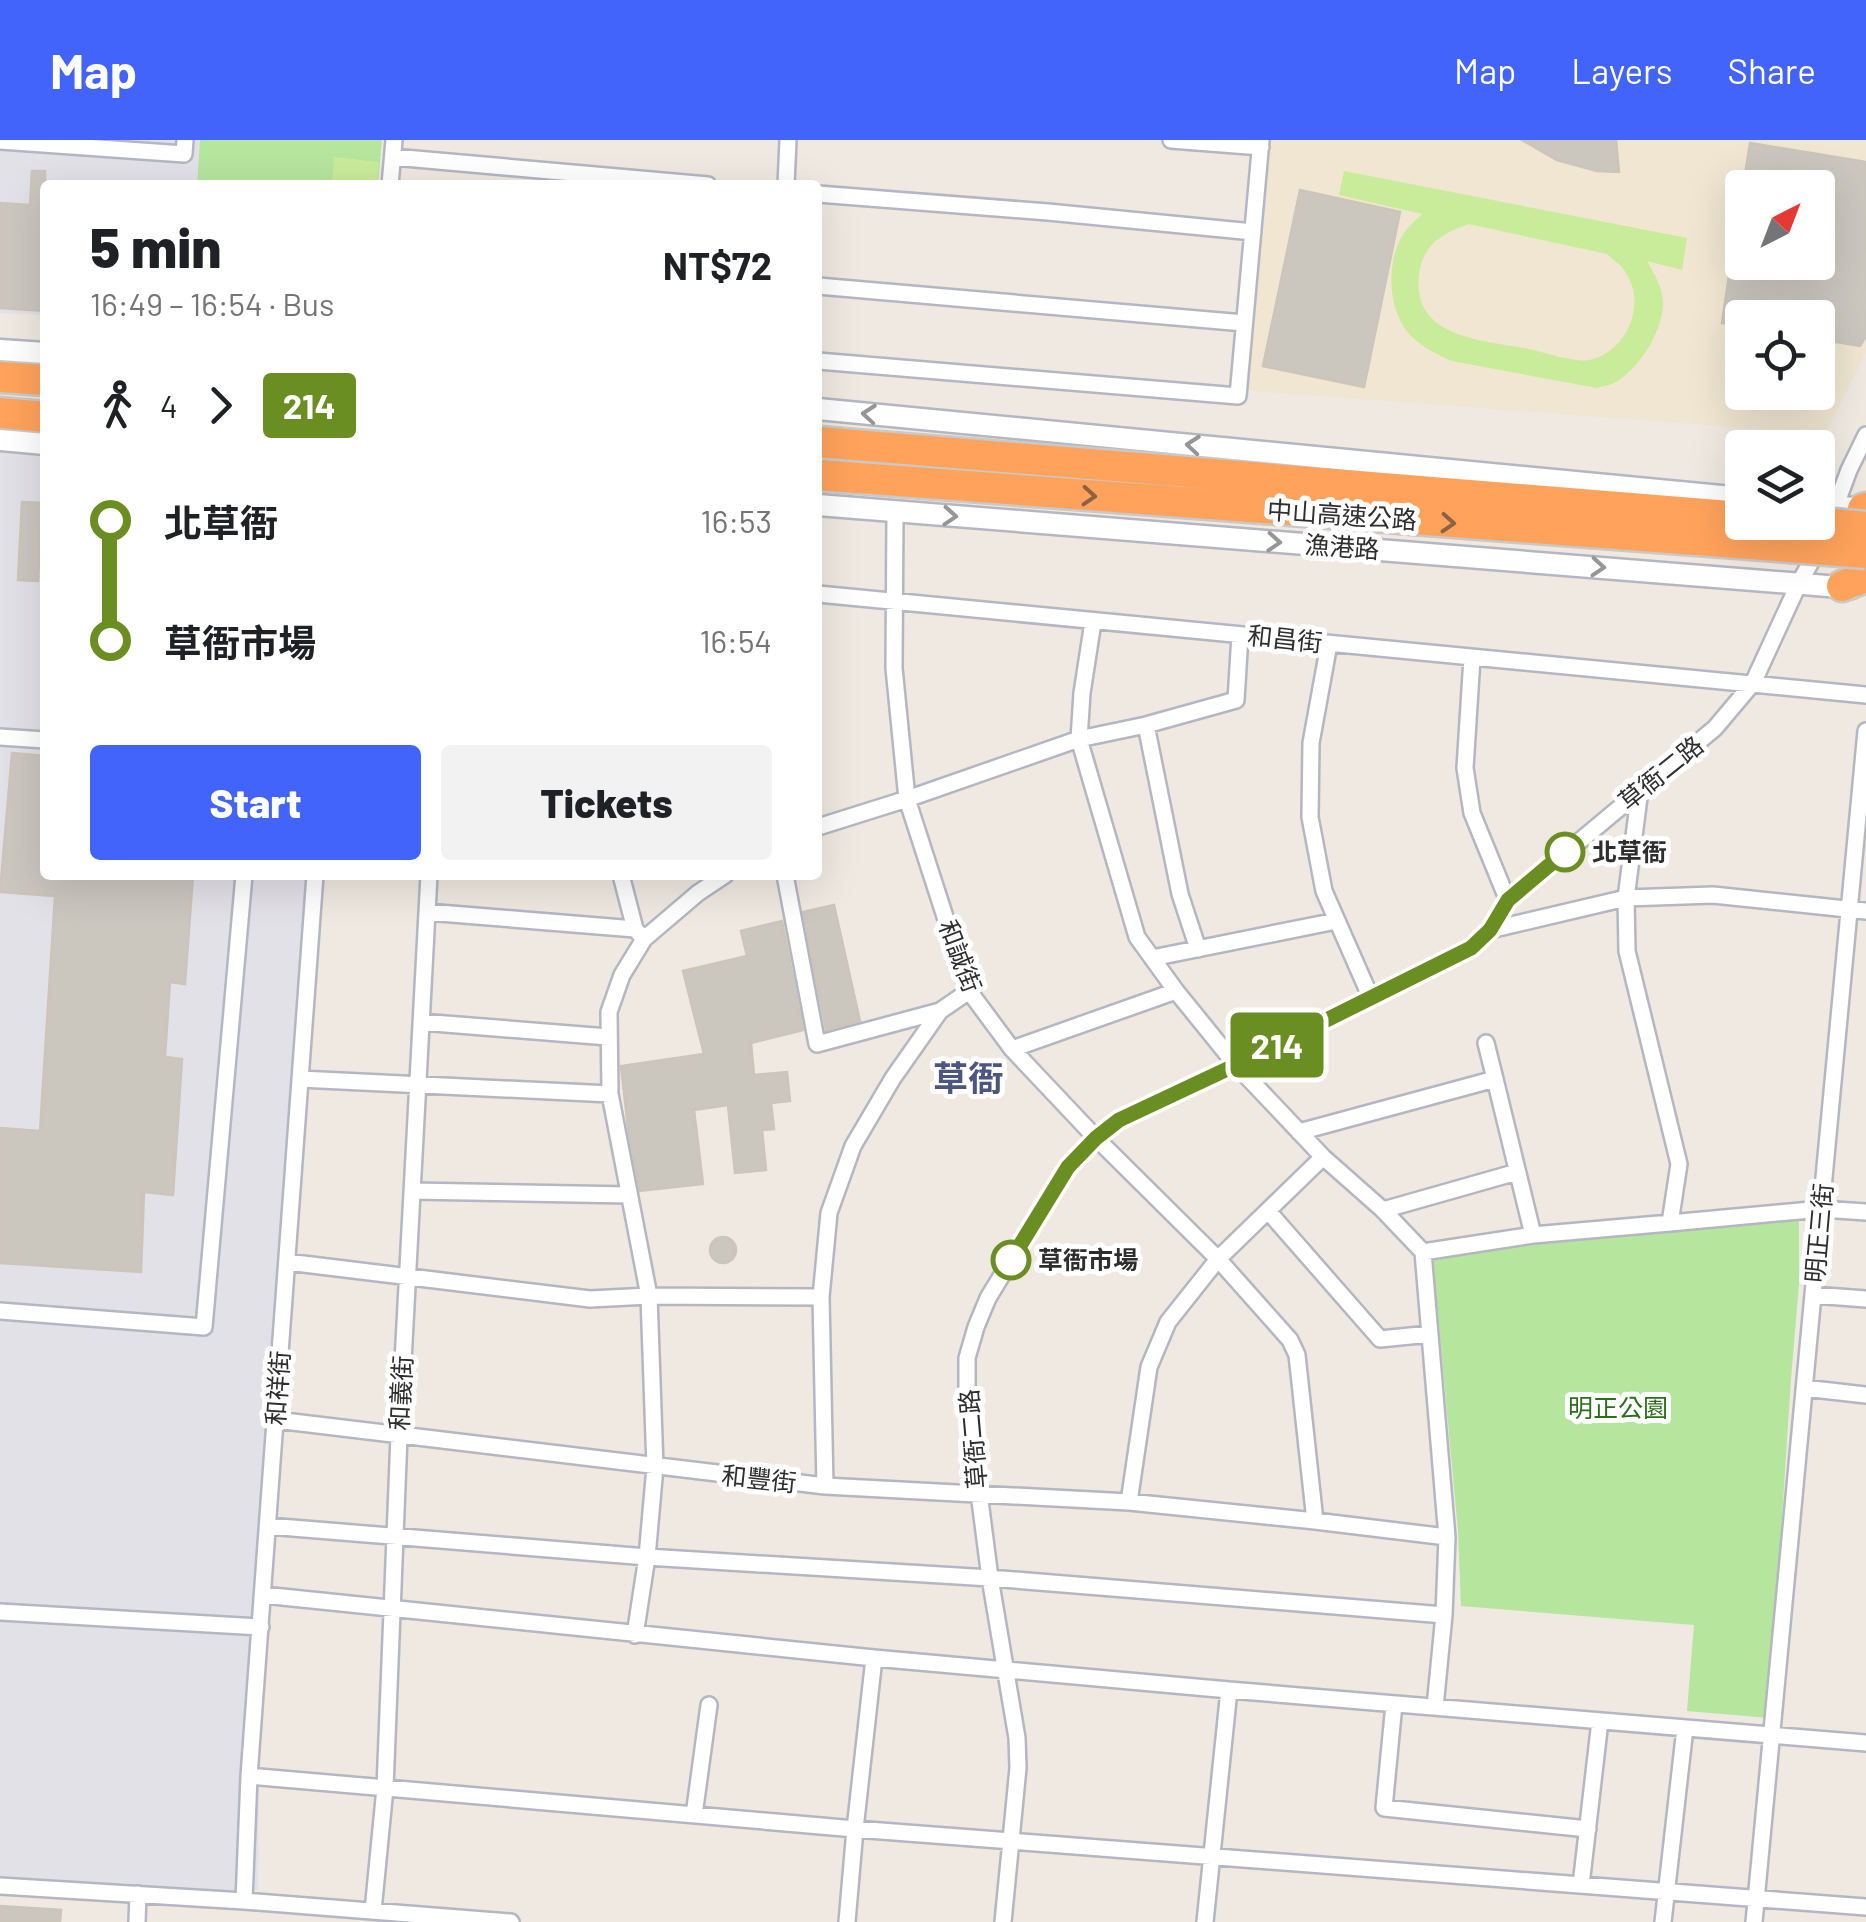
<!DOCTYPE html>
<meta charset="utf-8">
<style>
body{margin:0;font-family:Barlow,"Noto Sans TC",sans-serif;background:#f2f2f2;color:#202124;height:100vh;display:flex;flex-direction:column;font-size:38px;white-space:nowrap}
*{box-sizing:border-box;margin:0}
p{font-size:32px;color:#757577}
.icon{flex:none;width:55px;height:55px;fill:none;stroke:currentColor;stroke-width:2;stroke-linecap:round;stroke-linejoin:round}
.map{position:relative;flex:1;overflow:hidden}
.sheet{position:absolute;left:40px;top:40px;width:782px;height:700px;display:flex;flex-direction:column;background:#fff;border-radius:10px;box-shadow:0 10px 40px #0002}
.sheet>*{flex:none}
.badge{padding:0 20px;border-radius:8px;font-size:35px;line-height:65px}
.needle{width:65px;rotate:42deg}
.buttons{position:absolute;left:1725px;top:30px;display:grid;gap:20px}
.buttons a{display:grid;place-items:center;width:110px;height:110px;border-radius:10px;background:#fff;box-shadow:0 10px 40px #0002;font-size:50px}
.map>.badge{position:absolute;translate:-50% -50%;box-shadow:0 0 0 5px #fff}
.legs{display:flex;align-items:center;gap:15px;height:110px;padding:0 50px;font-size:32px}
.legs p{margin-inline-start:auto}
.summary{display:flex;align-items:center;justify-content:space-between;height:170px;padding:0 50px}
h1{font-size:55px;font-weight:800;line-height:75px}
.button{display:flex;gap:20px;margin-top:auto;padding:20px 50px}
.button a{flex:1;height:115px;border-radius:10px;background:#4264fb;color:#fff;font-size:40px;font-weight:800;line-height:115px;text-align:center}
.button a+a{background:#f2f2f2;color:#202124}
ul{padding:0 50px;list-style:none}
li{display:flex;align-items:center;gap:35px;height:120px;font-size:38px}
li i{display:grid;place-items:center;width:15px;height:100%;margin:0 12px;background:currentColor}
li i::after{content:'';width:25px;height:25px;margin:-12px;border:8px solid;border-radius:50%;background:#fff}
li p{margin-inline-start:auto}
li:first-child i{background:linear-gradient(#0000 50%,currentColor 0)}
li:last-child i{background:linear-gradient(currentColor 50%,#0000 0)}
header{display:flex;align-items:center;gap:60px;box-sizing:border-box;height:140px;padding:0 50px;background:#4264fb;color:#fff}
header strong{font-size:48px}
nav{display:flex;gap:55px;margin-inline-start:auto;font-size:35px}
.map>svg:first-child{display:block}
.industrial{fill:#e3e1e8}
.education{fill:#f0e6d1;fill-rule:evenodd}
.green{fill:#b6e59e}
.pitch{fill:#c9ec9a;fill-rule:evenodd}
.building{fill:#cbc7bf;stroke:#cbc5ba;stroke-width:2.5}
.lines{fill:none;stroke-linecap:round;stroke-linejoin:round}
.minor-casing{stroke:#b4b7c1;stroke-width:20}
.tertiary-casing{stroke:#b4b7c1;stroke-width:25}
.motorway-casing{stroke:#c9c9c9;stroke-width:35}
.minor{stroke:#fff;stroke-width:15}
.tertiary{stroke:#fff;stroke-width:20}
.motorway{stroke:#ffa35c;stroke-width:30}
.motorway-bridge-casing{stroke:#c9c9c9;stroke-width:35;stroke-linecap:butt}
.motorway-bridge{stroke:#ffa35c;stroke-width:30}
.oneway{stroke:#969696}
.oneway2{stroke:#8c6343}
.line-1-casing{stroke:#fff;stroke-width:22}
.line-1{stroke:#6b8e23;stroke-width:15}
.stop-1-dot{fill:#fff;stroke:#6b8e23;stroke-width:5}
.labels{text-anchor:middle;stroke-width:10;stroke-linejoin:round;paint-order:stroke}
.street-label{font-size:25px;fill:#2e2e2e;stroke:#fff}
.stop-label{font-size:25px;font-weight:bold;fill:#2e2e2e;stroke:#fff;text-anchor:start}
.park-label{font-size:25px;fill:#2c6e1b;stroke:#fff}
.district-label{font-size:35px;font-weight:bold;fill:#4d5680;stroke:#fff}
</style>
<header>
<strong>Map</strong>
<nav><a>Map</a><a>Layers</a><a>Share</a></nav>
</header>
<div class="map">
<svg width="1866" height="1782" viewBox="0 0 1866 1782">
<rect width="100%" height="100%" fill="#efe9e1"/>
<path class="industrial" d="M0,0H200L197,45H45V175L0,173Z
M0,300L45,304V735H315L261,1488L258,1750L138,1754L0,1746Z"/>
<path class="education" d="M1267,0H1866V212L1825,294L1241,250ZM1742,48H1818V122H1742ZM1742,178H1818V252H1742Z"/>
<path class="green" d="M200,0H382L378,45H197Z
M1799,1073V1144L1791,1239L1769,1578L1687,1571L1694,1485L1461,1466L1458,1391L1433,1120L1534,1102Z"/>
<path class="pitch" d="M334,17L379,22L377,45L332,43Z
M1344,31L1687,98L1682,130L1647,121C1655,135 1664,150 1663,166C1661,193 1641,225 1619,240C1613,245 1604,246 1597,248L1452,221C1437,215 1423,207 1411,196C1388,172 1386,126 1401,98C1406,88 1415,81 1422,74L1339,55ZM1469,84L1607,114C1612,119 1620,124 1624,130C1648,162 1628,212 1589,220C1575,223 1544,212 1529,209C1483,200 1411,199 1419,134C1423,104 1443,93 1469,84Z"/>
<path class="building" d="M1522,0H1616L1619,32L1597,31L1557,20Z
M1750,3L1866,22V196L1860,206L1818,199V178H1742V186L1722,183L1731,122H1818V48H1743Z
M32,31H45V171L0,168V63L30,65Z
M1300,50L1400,72L1364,247L1263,226Z
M22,362L42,363L38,441L18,440Z
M12,613L45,616V735H193L185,844L170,842L165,917L182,919L173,1055L144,1052L141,1132L0,1123V988L40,991L55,756L0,752Z
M834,765L860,881L826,890L803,772Z
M782,781L803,890L751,903L754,935L787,932L790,961L771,963L774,989L762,990L766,1030L735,1033L728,965L694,970L703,1044L640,1051L628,988L621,926L704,914L683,831L747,816L741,791Z
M710 1110a13 13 0 1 1 26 0a13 13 0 1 1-26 0Z
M0,1766L61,1770L60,1782H0Z"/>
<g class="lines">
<g class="minor-casing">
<path id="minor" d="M1171,0L1261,7
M0,1L184,14L185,0
M393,17L708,45
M390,45L394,0
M786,45L788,0
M818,54L1048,72L1253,92
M818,146L1244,183
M818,221L1238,256L1261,0
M1833,373L1849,330L1866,295
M818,454L1866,555
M1093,482L1082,553L1079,599L1137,797L1176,851L1236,925L1323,1017L1383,1070L1423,1112
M1329,504L1311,603L1310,677L1324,751L1371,858
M1472,518L1465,628L1472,673L1508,761
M1146,585L1180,754L1198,809
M0,597L45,600
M1640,650L1626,758L1627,811L1679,1024L1670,1083
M818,687L907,659L1079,599L1146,585L1236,560L1240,495
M621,735L635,789
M785,735L817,904L940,871
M427,772L635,789L644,799
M1490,790L1626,758L1713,755L1866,771
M1152,818L1336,781
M421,882L608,897
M1486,903L1495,939
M1012,909L1176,851
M300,939L610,954
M1299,992L1495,939L1533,1095
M412,1051L629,1055
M1383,1070L1517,1032
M1268,1071L1380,1199L1430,1194
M287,1122L590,1159L649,1156L821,1157
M1813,1155L1866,1159
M0,1171L204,1187L244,735
M1804,1248L1866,1255
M276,1280L825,1346L1129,1362L1315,1381L1297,1215L1290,1200L1218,1119L1096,998L1012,909L969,851L907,659L894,528L895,372
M825,1346L821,1157L829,1073L853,1006L893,938L940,871L969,851
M1129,1362L1149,1227L1168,1182L1218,1119L1323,1017
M1315,1381L1447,1397
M268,1386L647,1417L990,1438L1444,1475
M263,1455L874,1518L1229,1550L1866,1603
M0,1472L261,1487
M635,1495L647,1417L655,1327L649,1156L610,954L609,872L622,835L644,799L698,753L725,735
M1394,1564L1384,1668L1588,1689
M1435,1567L1444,1475L1447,1397L1423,1112L1533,1095L1670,1083L1821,1069L1866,1072
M249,1636L855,1689L874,1518
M694,1675L709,1565
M1581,1745L1600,1581
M0,1746L244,1761L511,1782
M244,1761L249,1636L315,735
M373,1771L385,1648L399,1296L429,735
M137,1782L138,1754
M847,1782L855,1689L1866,1767
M1003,1782L1018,1628L1017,1598L990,1438L967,1260V1218L976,1187L988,1158L1068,1027L1096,998L1119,980L1236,925L1471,808L1490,790L1508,761L1715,588L1753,543L1799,443L1819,408
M1205,1782L1229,1550
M1663,1782L1685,1588
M1754,1782L1866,591"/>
</g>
<g class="tertiary-casing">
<path id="tertiary" d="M0,210L45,213
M818,269L1742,358
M0,300L45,304
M818,365L1852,448
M1818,365L1866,369"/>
</g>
<g class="motorway-casing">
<path id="motorway" d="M0,237L45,240
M0,273L45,277
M818,302L1742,377
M818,335L1790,407
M1863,369L1866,368
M1842,446L1866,437"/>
</g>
<use href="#minor" class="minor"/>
<use href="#tertiary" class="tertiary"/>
<use href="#motorway" class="motorway"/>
<g class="motorway-bridge-casing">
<path id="motorway-bridge" d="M1813,382L1866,387
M1790,407L1866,413"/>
</g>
<use href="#motorway-bridge" class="motorway-bridge"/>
</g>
<defs><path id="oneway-chevron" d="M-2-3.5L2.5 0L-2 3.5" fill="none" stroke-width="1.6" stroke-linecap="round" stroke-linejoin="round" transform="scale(2.5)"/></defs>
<g class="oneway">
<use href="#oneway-chevron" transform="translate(869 274) rotate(-175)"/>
<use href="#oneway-chevron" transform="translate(1193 305) rotate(-175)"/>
<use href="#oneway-chevron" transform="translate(950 376) rotate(4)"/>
<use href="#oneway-chevron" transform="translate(1274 402) rotate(4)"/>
<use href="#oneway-chevron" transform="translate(1598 427) rotate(4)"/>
</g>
<g class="oneway2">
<use href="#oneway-chevron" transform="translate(1089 356) rotate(4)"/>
<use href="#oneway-chevron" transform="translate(1448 383) rotate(4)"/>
</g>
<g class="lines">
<g class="line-1-casing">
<path id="line-1" d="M1011,1120L1068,1027L1096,998L1119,980L1236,925L1471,808L1490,790L1508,760L1565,712"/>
</g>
<use href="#line-1" class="line-1"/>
</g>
<g class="stop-1-dot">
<circle cx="1565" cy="712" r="18"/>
<circle cx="1011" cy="1120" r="18"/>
</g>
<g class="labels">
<g class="street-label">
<text transform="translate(1342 375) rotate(4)" y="9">中山高速公路</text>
<text transform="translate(1342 407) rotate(4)" y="9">漁港路</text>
<text transform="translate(1285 499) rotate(6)" y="9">和昌街</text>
<text transform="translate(1661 633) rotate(-39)" y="9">草衙二路</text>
<text transform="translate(960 816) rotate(69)" y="9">和誠街</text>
<text transform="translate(1819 1093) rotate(-85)" y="9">明正三街</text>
<text transform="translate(278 1248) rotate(-86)" y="9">和祥街</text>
<text transform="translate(401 1253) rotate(-87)" y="9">和義街</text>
<text transform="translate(973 1299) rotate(-95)" y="9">草衙二路</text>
<text transform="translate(759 1339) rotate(6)" y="9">和豐街</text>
</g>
<g class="stop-label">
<text x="1592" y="721">北草衙</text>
<text x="1038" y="1129">草衙市場</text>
</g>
<g class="park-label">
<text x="1618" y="1277">明正公園</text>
</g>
<g class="district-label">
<text x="968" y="951">草衙</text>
</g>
</g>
</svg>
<div class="buttons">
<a><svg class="needle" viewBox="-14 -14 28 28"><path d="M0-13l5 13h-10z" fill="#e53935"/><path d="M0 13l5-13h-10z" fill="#757577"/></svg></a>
<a><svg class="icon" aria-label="locate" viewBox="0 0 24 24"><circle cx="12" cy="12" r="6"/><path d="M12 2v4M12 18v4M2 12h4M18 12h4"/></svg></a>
<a><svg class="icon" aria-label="layers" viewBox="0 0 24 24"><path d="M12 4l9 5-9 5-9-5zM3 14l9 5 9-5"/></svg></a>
</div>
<b class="badge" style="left:1277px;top:905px;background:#6b8e23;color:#fff">214</b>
<section class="sheet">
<div class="summary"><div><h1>5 min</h1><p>16:49 – 16:54 · Bus</p></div><b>NT$72</b></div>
<div class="legs"><svg class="icon" aria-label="walk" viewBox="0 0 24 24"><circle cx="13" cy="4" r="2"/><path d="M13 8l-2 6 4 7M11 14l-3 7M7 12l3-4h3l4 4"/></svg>4<svg class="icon" aria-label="forward" viewBox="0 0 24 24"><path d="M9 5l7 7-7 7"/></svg><b class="badge" style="background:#6b8e23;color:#fff">214</b></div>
<ul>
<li><i style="color:#6b8e23"></i><b>北草衙</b><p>16:53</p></li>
<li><i style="color:#6b8e23"></i><b>草衙市場</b><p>16:54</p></li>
</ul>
<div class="button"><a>Start</a><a>Tickets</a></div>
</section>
</div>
